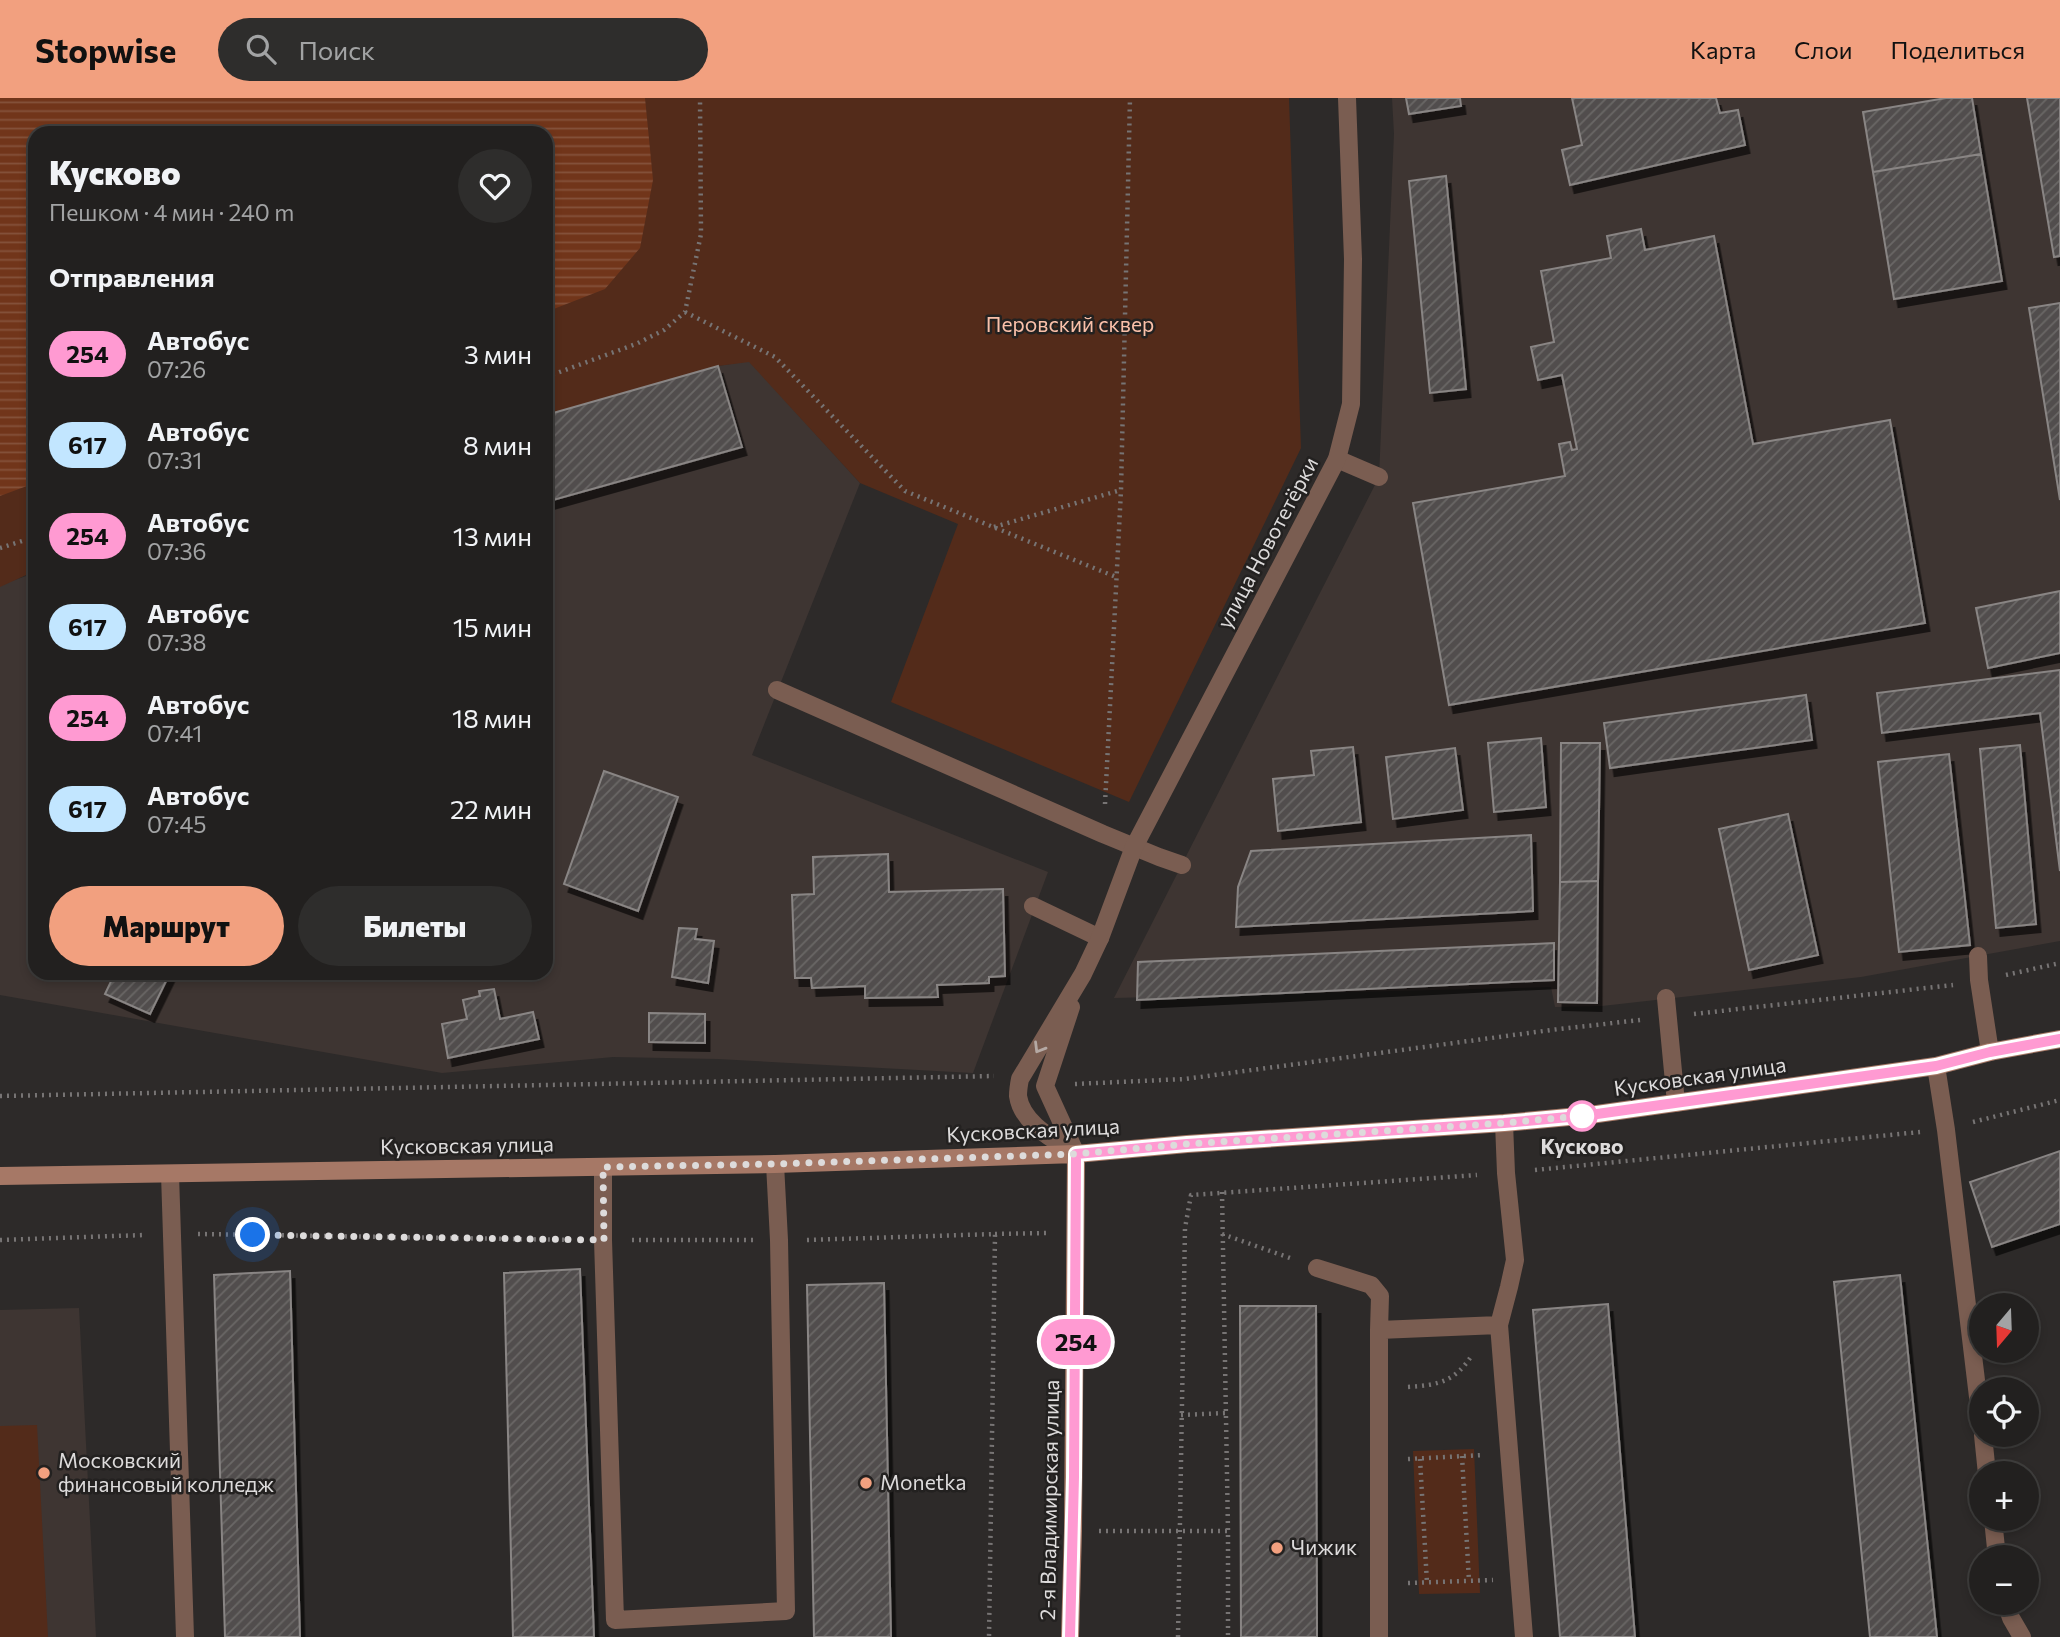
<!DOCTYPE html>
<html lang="ru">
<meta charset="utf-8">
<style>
body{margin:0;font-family:Commissioner,sans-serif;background:#2e2d2c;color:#f1f3f6;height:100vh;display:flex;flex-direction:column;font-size:26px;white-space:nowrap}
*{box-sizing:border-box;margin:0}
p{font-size:23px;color:#a2a3a4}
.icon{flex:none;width:38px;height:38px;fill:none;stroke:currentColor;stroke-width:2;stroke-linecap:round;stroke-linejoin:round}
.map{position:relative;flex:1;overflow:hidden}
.side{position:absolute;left:28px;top:28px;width:525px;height:854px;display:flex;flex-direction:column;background:#22201f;border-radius:21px;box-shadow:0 4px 10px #0003,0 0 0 2px #3f3e3d}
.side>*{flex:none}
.badge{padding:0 14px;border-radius:23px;font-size:24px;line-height:46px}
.needle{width:46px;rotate:199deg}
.buttons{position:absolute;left:1969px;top:1195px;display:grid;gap:14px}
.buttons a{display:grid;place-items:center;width:70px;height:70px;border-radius:50%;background:#22201f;box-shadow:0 4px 10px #0003,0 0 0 2px #3f3e3d;font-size:35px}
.you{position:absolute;width:35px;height:35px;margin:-18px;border:5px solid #fff;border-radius:50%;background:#1a73e8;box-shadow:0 0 0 10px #1a73e833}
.map>.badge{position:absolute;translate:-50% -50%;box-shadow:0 0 0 4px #fff}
h2{padding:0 21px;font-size:26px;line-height:63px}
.round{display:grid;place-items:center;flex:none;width:74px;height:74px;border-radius:37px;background:#2e2d2c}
.head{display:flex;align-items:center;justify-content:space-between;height:119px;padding:0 21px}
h1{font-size:33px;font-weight:800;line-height:52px}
.primary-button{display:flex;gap:14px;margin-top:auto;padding:14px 21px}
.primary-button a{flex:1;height:80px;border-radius:42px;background:#f2a07f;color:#111;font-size:28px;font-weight:800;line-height:80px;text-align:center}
.primary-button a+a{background:#2e2d2c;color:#f1f3f6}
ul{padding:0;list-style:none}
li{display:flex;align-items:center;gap:21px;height:91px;padding:0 21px}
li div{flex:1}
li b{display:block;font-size:26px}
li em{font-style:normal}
li .badge{min-width:77px;font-weight:700;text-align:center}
header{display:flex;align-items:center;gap:42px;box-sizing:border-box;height:98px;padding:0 35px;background:#f2a07f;color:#111}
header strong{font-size:33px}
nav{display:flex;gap:38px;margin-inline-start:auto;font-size:24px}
.search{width:490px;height:63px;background:#2e2d2c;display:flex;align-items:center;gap:18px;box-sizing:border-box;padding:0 24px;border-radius:38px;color:#a2a3a4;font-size:26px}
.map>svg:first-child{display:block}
.built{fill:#3e3532}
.park{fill:#532b1a}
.water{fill:url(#water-rules)}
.building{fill:url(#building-hatch);stroke:#898584;stroke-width:2;filter:url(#shadow)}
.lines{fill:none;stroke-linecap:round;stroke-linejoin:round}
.path{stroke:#777474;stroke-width:4.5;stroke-dasharray:2 5;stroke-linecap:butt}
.lane{stroke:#7a5d51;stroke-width:18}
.street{stroke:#7a5d51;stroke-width:18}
.secondary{stroke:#a67866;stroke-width:18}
.oneway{stroke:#b5a9a4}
.line-casing{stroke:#fff;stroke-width:16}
.line{stroke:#ff9ad2;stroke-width:10}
.walk{stroke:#dddbdb;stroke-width:7;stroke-dasharray:0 12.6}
.stop-dot{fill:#fff;stroke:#ff9ad2;stroke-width:3.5}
.poi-dot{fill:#f2a07f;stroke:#232120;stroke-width:2.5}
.labels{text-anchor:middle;stroke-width:5;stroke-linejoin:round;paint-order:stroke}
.park-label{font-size:21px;fill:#fac0a9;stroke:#232120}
.street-label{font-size:21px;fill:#dddbdb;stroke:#232120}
.stop-label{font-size:21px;font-weight:bold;fill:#dddbdb;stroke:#232120}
.poi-label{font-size:21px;fill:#dddbdb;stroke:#232120;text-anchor:start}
</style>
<header>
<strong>Stopwise</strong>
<div class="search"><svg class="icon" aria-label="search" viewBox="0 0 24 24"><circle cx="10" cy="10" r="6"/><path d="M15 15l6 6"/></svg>Поиск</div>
<nav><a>Карта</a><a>Слои</a><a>Поделиться</a></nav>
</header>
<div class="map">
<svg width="2060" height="1539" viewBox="0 0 2060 1539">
<defs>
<pattern id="water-rules" width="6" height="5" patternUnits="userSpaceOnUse" patternTransform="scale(1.75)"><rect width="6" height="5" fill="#71351a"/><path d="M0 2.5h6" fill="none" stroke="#85523b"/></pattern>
<pattern id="building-hatch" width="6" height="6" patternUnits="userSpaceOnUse" patternTransform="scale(1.75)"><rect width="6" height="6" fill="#514e4d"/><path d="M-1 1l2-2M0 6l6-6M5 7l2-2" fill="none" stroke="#6a6766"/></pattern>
<filter id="shadow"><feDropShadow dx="4.5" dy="8" stdDeviation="0" flood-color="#0009"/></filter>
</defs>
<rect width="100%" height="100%" fill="#2d2a29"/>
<path class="built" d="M1392,0H2060V843L1861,879L1602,908L1555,909L1551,889L1114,900L1379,379L1394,36Z
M749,263L860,385L752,657L1048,774L973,975L718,961L613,959L442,975L0,897V487L35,475V875H546V317L718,268Z
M79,1210L96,1539H0V1212Z"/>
<path class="park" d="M0,0H1289L1301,350L1129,704L891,604L958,426L860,385L749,264L718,268L546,317V35H35V473L0,489Z
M37,1327L48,1539H0V1328Z
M1474,1351L1480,1495L1419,1496L1413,1353Z"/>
<path class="water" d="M0,0H645L653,82L640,150L605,191L546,214V35H35V385L0,398Z"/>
<path class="building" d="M1406,0H1460L1461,8L1409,16Z
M1572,0H1716L1720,15L1738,12L1745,47L1570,87L1562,52L1582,47Z
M1946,0H1972L1981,56L1873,74L1863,14Z
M2027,0H2060V158L2054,159Z
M1981,56L2002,183L1894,201L1873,74Z
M1446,78L1466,291L1430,295L1409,83Z
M1641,131L1645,152L1714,138L1753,346L1890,322L1925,525L1449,607L1413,405L1565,378L1559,346L1570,344L1572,352L1577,351L1562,277L1538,282L1531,249L1554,244L1541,173L1611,160L1607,138Z
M2060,205V402L2029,210Z
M718,268L742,349L546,404V317Z
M2060,493V555L1988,570L1976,510Z
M2060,572V773L2040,615L1882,635L1877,595Z
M1806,597L1812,642L1610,670L1604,625Z
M1541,640L1546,709L1494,714L1488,645Z
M1561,645H1600L1598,783L1560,784Z
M2020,647L2036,826L1996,830L1980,651Z
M1353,649L1361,724L1278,733L1273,681L1314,677L1311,653Z
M1455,650L1463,712L1393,721L1386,659Z
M1949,656L1970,847L1899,854L1878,664Z
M604,673L678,699L638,813L564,786Z
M1788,716L1818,857L1749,872L1719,731Z
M1531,737L1533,813L1236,829L1238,789L1251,753Z
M888,756L889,794L1003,791L1005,878L989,879V885L937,887L938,899L865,900V888L812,890L811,880H795L792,797L814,796L813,759Z
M1598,783L1597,905L1558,904L1560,784Z
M679,830L697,831L695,841L714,843L708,885L672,879Z
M1554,845V882L1137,902L1138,864Z
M115,875H170L150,916L105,896Z
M494,891L500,921L533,914L539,941L448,960L442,926L467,921L463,902L480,898L479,893Z
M649,915L705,916V945L649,944Z
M2060,1053V1126L1992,1149L1970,1084Z
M580,1171L594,1539H513L504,1175Z
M290,1173L300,1539H225L214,1177Z
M1900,1177L1937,1539H1870L1834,1184Z
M884,1185L891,1539H814L807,1187Z
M1608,1206L1635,1539H1560L1533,1212Z
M1240,1208H1316L1317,1539H1241Z"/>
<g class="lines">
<path class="path" d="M685,214L775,259L905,393L1116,479
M546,279L636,246L664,232L685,214L701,136L700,0
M994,429L1121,392
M0,450L35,439
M1105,706L1121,392L1130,0
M2006,877L2060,865
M1694,916L1953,887
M1075,986L1185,981L1551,932L1640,922
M0,998L994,978
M1973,1024L2060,1002
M1535,1072L1920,1034
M1222,1094L1228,1433V1539
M198,1136L574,1142
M995,1136L1047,1135
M1222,1136L1290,1160
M0,1142L144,1137
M632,1142H753
M807,1142L995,1136L989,1539
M1408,1289C1438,1287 1455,1284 1472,1257
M1181,1317L1226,1315
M1462,1358L1469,1483
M1408,1361L1483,1357
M1420,1361L1427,1485
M1099,1433H1228
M1408,1485L1493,1482
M1178,1539L1185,1130L1191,1097L1477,1077"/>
<path class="lane" d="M1337,361L1379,379
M777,592L1103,736L1159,759L1182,767
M1033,808L1100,840
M1978,858L1979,882L1990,954
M1666,900L1676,1005
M1936,968L1946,1032L1981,1324
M1504,1025L1506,1075L1515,1162L1509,1189L1499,1227L1524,1539
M603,1069V1142L615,1522L786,1513L779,1142L775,1066
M170,1076L185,1539
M1317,1170L1371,1187L1380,1198L1379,1232
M1983,1337L1987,1376
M1993,1421L1997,1460
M2006,1505L2011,1520L2022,1539
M1379,1539V1232L1499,1227"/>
<path class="street" d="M1071,909L1045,988L1076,1056
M1076,1056C1055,1042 1022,1026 1018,998C1018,993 1019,986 1020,981L1083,876L1100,840L1134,749L1337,361L1351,306L1353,161L1347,0"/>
<path class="secondary" d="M0,1078L775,1066L1076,1056L1187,1046L1504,1025L1590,1017L1936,968L1990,954L2060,941
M1070,1539L1073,1433L1076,1056"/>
</g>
<defs><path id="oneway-chevron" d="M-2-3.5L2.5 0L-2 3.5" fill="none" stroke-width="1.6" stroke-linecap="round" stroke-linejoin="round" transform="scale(1.75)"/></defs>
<use class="oneway" href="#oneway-chevron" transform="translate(1039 950) rotate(121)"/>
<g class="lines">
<g class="line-casing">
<path id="line" d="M1070,1539L1074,1379L1076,1056L1187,1046L1504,1025L1590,1017L1936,968L1990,954L2060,941"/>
</g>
<use href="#line" class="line"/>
<path class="walk" d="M253,1137L604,1142L603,1069L775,1066L1076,1056L1187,1046L1504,1025L1590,1017L1582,1018"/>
</g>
<circle class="stop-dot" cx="1582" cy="1018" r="14"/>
<g class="poi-dot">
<circle cx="44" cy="1375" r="7"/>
<circle cx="866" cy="1385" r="7"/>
<circle cx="1277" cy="1450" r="7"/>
</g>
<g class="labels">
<g class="park-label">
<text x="1070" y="234">Перовский сквер</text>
</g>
<g class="street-label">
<text transform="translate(1268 445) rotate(-62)" y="7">улица Новотетёрки</text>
<text transform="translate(1700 979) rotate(-8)" y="7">Кусковская улица</text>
<text transform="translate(1033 1033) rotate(-3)" y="7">Кусковская улица</text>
<text transform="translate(467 1048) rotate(-1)" y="7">Кусковская улица</text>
<text transform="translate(1050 1402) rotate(-89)" y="7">2-я Владимирская улица</text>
</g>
<g class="stop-label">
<text x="1582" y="1056">Кусково</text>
</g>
<g class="poi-label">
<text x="58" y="1370">Московский<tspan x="58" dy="24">финансовый колледж</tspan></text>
<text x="880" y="1392">Monetka</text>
<text x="1291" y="1457">Чижик</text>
</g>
</g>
</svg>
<div class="buttons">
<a><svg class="needle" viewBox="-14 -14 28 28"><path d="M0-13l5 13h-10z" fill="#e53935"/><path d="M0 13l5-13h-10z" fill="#a2a3a4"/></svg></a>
<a><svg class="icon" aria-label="locate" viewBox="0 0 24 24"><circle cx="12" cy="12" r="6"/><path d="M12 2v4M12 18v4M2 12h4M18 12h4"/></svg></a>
<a>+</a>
<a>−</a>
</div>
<div class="you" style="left:253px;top:1137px"></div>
<b class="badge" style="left:1076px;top:1244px;background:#ff9ad2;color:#111">254</b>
<section class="side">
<div class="head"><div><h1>Кусково</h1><p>Пешком · 4 мин · 240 m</p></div><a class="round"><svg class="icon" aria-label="heart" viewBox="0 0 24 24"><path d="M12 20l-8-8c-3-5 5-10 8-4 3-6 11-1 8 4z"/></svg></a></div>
<h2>Отправления</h2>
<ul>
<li><span class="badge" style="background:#ff9ad2;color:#111">254</span><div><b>Автобус</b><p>07:26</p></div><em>3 мин</em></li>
<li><span class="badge" style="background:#c2e6ff;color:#111">617</span><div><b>Автобус</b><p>07:31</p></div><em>8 мин</em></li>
<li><span class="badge" style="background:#ff9ad2;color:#111">254</span><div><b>Автобус</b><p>07:36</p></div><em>13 мин</em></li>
<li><span class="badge" style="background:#c2e6ff;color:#111">617</span><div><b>Автобус</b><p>07:38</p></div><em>15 мин</em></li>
<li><span class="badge" style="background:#ff9ad2;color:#111">254</span><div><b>Автобус</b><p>07:41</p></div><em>18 мин</em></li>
<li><span class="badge" style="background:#c2e6ff;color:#111">617</span><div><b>Автобус</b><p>07:45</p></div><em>22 мин</em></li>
</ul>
<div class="primary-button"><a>Маршрут</a><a>Билеты</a></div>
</section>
</div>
